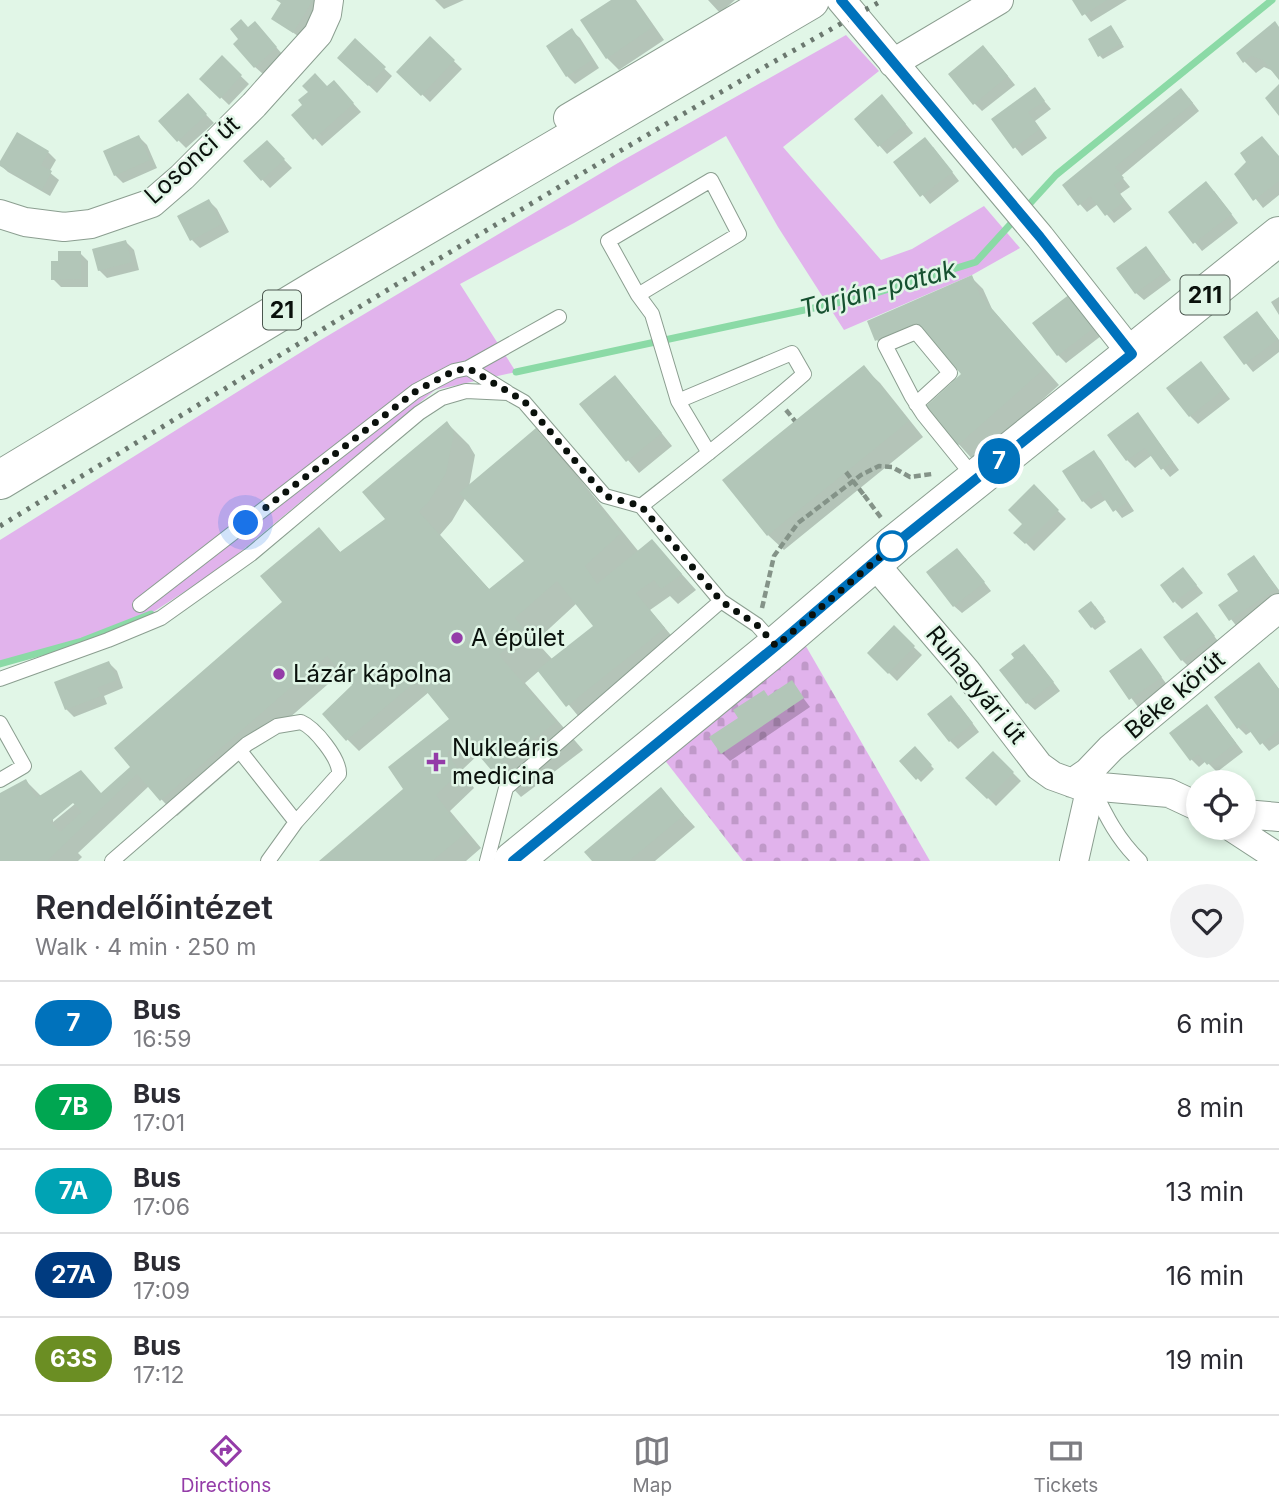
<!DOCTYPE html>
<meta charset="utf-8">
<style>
body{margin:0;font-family:Inter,sans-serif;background:#f2f2f3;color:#2b2b33;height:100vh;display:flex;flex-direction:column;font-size:26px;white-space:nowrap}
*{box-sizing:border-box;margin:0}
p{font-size:23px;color:#7c7c81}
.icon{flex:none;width:38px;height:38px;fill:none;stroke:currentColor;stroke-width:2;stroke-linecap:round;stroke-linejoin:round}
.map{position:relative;height:861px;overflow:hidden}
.drawer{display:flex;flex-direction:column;background:#fff;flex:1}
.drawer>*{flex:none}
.badge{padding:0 14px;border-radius:23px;font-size:24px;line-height:46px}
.fabs{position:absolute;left:1186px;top:770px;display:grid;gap:14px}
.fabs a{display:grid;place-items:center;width:70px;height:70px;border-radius:50%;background:#fff;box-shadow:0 4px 10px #0003;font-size:35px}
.you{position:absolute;width:35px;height:35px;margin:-18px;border:5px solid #fff;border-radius:50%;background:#1a73e8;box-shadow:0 0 0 10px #1a73e833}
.map>.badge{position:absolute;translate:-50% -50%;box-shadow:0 0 0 4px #fff}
.round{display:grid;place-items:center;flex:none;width:74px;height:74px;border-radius:37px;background:#f2f2f3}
.overview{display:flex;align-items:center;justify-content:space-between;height:119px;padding:0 35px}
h1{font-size:33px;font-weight:600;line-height:52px}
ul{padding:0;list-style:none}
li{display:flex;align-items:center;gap:21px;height:84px;padding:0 35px;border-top:2px solid #e1e1e2}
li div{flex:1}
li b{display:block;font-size:26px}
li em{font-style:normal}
li .badge{min-width:77px;font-weight:700;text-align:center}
.dock{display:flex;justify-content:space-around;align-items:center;height:98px;border-top:2px solid #e1e1e2;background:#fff;font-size:19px;color:#7c7c81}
.dock a{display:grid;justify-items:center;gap:4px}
.dock .current{color:#943ca8}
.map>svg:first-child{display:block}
.grass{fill:#e1b3ec}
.cemetery{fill:url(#cemetery-stones)}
.shadow{fill:#0003;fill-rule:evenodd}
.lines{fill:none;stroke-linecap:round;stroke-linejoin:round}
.stream{stroke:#8bdaa6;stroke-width:7}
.building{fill:#b2c6b8;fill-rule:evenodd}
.service-casing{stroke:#8b9e90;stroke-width:16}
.minor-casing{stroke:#8b9e90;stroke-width:30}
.primary-casing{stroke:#8b9e90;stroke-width:40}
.path{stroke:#849388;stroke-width:4.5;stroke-dasharray:7 3.5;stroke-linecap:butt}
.service{stroke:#fff;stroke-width:14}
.minor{stroke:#fff;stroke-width:28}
.primary{stroke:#fff;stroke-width:38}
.rail{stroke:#6b786f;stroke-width:5;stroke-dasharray:3.5 7;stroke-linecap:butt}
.path-bridge{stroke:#849388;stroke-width:4.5;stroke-dasharray:7 3.5;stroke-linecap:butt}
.line-casing{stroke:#fff;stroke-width:16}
.line{stroke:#0072bc;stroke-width:10}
.walk{stroke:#0a110c;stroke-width:7;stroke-dasharray:0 12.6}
.stop-dot{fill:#fff;stroke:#0072bc;stroke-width:3.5}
.poi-dot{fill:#943ca8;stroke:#e1f6e7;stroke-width:2.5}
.labels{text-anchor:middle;stroke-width:5;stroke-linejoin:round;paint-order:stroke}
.shield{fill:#e1f6e7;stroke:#4a564e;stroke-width:2}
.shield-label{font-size:23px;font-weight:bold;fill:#0a110c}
.street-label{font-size:24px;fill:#0a110c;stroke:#e1f6e7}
.poi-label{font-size:24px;fill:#0a110c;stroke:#e1f6e7;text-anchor:start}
.water-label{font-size:26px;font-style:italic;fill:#165130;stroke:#e1f6e7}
</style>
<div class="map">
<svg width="1279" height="861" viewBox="0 0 1279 861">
<defs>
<pattern id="cemetery-stones" width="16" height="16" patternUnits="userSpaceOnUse" patternTransform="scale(1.75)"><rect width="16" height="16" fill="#e1b3ec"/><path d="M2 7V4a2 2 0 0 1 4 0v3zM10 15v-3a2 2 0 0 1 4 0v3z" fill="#c099c9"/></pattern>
</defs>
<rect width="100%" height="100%" fill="#e1f6e7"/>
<path class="grass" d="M846,35L879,71L783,147L881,260L912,249L984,206L1020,248L972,275L844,330L778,227L726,136L574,223L460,284L516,372L435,390L221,568L147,616L82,641L0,664V540L319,341L618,163Z"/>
<path class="cemetery" d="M796,629L930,861H743L653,745Z"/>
<path class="shadow" d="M278,0H315L321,8L302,39L273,18L282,4Z
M435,0H464L444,9Z
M614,0H636L664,40L619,70L607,58Z
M708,0H735L720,13Z
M1074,0H1127L1091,22Z
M1279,28V77L1273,71L1264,67L1256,73L1244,61Z
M248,29L262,31L283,55L263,74L255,67Z
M572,31L580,38L599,68L575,84L567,76Z
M1114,31L1124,47L1103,59L1100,56Z
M430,38L462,69L430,102L398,71Z
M355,41L392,76L377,93L347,65Z
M991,55L1015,85L982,111L974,103Z
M222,58L249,84L229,105L202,79Z
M327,88L341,90L361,112L322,146L294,115Z
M1035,90L1051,109L1035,121L1047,138L1022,156L993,119Z
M188,96L214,123L186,148L160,122Z
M1189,98L1199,111L1121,176L1130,187L1120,194L1132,209L1114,223L1098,204L1087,212L1064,186Z
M889,104L913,133L887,154L856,119Z
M139,137L147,145L157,168L123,183L115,175Z
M267,142L292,168L270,188L246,162Z
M933,147L959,181L930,204L896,162Z
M48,152L56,160L49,172L59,180L50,196L8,172L0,165Z
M1279,157V195L1263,208L1236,174Z
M1214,191L1238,223L1202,251L1170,212Z
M209,201L217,209L229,232L200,248L192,240Z
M126,242L134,250L139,270L107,278L99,270Z
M1146,248L1171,280L1144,300L1136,293Z
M80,253L88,261V287H61L53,279Z
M971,277L983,289L992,309L1059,385L974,461L926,408L963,374L928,335L889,352L877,340Z
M1070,297L1101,336L1066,363L1058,355Z
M1279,297V315L1271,302Z
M1264,321L1279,340V352L1253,372L1225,338Z
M864,368L880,383L923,437L784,550L768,535Z
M1208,371L1230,399L1198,424L1190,416Z
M626,389L672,446L639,473L581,405Z
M1138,414L1179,470L1170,477L1152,455L1135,468L1127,460Z
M447,423L469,445L475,455L469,487L536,430L558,452L639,552L652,541L696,590L678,604L670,596L650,610L675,640L579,717L540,670L525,683L583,750L521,797L480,753L462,770L474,788L450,811L481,848L466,861H321L405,789L456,725L429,692L359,751L347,739L355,686L343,671L177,816L149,786L78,853L82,857L78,861H0V795L26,781L41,796L102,795L130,769L284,602L319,529L341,553L387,519ZM466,497L527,561L490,590L440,535L452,521ZM577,603L596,627L553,660L530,635L532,633L538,639ZM79,796L81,799L53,822V817Z
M1093,452L1101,460L1134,511L1122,518L1107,499L1091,509L1083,501Z
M1034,487L1066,519L1034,551L1016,533L1025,524Z
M1254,557L1279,590V600L1238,628L1220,605L1241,591Z
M965,558L991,591L962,613L954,606Z
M1183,569L1203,593L1182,609L1175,602Z
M1095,606L1106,622L1095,630L1092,627Z
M1197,614L1221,645L1190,668L1182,660Z
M894,628L922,655L897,681L869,653Z
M1141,650L1168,686L1138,707L1111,671Z
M1032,654L1060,691L1035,710L1027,703Z
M109,663L117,671L123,688L104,696L107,704L74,717L66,709Z
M1266,672L1279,689V744L1269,751L1252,731L1246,735L1239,728L1217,697Z
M792,683L810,707L730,761L722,753L769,698Z
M959,705L979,732L958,749L950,741Z
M1214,714L1243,752L1217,772L1206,761L1199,767L1191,759Z
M915,749L934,769L921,782L902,761Z
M993,753L1021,781L996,806L968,778Z
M661,790L695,827L655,861H595Z"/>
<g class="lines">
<path class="stream" d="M1024,210L1056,175L1272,0
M516,372L860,298L976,262L1016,218
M0,664L82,641L151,614"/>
</g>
<path class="building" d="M276,0H313L293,33L271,19L281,3Z
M611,0H635L653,27L606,59L580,20Z
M1072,0H1107L1082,16Z
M241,19L248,27L255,21L277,47L254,68L233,44L238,39L230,29Z
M1275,21L1279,27V80L1263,60L1251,56L1243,63L1236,53Z
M1111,25L1122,43L1098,57L1088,39Z
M572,28L592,60L566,77L546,46Z
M430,36L455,60L421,96L396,72Z
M355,38L386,67L368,86L337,58Z
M983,45L1008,76L973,105L948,74Z
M222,55L242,75L220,99L199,79Z
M315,73L327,86L334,80L354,103L313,140L291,115L302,105L298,100L308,92L302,86Z
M1279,84V116L1265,98Z
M1035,87L1045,101L1028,112L1040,129L1013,149L991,119Z
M1181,88L1193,103L1115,167L1124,178L1114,185L1125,201L1105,216L1090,196L1078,206L1062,185Z
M188,93L207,114L177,142L158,121Z
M882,94L906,124L878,147L854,119Z
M17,132L49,151L41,165L52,171L42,190L0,166V161Z
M139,135L150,160L114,176L103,151Z
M1262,136L1279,156V181L1253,201L1234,174L1246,162L1240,153Z
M925,137L953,172L920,197L893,162Z
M267,140L285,159L261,181L243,161Z
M1206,181L1232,214L1193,244L1168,212Z
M209,199L222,224L190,241L177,216Z
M126,240L132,262L98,271L92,249Z
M1146,246L1165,272L1135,294L1116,268Z
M58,251H81V279L51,280V261H58Z
M972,275L980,295L1044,369L957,446L924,408L961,374L916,323L875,341L867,321Z
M1070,294L1095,327L1057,356L1032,323Z
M1257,311L1278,339L1244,365L1223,337Z
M1201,361L1223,390L1189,417L1166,388Z
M864,365L909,421L767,536L722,480Z
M615,375L662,433L626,462L579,404Z
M1138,412L1173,462L1161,470L1145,448L1126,461L1107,435Z
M447,421L454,432L446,473L430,500L419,512L489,589L524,561L459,493L536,428L621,533L585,566L597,584L652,539L682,574L661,589L654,580L636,593L665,628L566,707L537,670L593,626L557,581L515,618L525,631L499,655L556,722L492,771L464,738L447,753L460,772L436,795L456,822L467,832L432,861H319L403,789L388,767L449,719L417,680L346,741L322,714L352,685L327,656L160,801L137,774L47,861H0V793L26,779L36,798L81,770L101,793L130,767L114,748L282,602L260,576L319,527L340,552L385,519L362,492ZM73,803L82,812L60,832L50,822Z
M1094,450L1127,502L1113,512L1099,491L1082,502L1062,471Z
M1034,484L1059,510L1025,544L1013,533L1022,524L1008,510Z
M957,548L985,582L953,607L926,572Z
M1254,555L1277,588L1229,621L1218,605L1238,591L1227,574Z
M1183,567L1197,585L1173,603L1160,585Z
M1091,601L1104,618L1091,628L1078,611Z
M1197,612L1215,636L1181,661L1163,637Z
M894,625L915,646L888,674L867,653Z
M1024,644L1054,682L1026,704L999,670L1014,658L1011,654Z
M1141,648L1162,677L1129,700L1109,671Z
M109,661L117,680L97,688L101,696L65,710L54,682Z
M1259,662L1279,689V730L1260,745L1244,723L1237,729L1214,697Z
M792,680L804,698L721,754L709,737L738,718L733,710L764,690L768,696Z
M951,695L973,723L949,742L927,714Z
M1207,704L1236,743L1207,765L1198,754L1190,761L1169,733Z
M915,746L932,765L916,780L899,761Z
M993,751L1014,772L987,799L965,778Z
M661,787L684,815L629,861H592L584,852Z"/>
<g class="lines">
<g class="service-casing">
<path id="service" d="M638,295L608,241L711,180L739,234L638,295L652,314L678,401
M468,368L559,317
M916,404L950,373L916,332L885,345L912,397L923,414L974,477
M709,453L678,401L792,353L804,374C752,420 696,463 641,506L721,601L757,625L775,645
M140,605L416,391L454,371L468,368L507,392
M0,679L108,640L161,618L251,554L419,413L442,398L466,391L508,393L524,402L605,496L641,506
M0,723L24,766L0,780
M240,751L296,822
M1093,789C1106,816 1118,840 1140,861
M112,861L247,744L277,726L301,722C315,728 340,759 339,774L296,822L268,861
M487,861L506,788L721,601"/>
</g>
<g class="minor-casing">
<path id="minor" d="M841,0L1040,237L1132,354
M893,63L999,0
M568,118L768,0
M0,214L25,222L64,227L91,224L152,203L182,177L254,105L318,34L327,14L329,0
M873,562L966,671L1039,766L1053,776L1078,785L1169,793L1199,807
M1072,783L1088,772L1111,748L1279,608
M1244,814L1279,817
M1233,828L1279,858
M1074,861L1091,786"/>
</g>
<g class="primary-casing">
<path id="primary" d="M0,480L319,288L810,0
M513,861L776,646L895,544L1279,236"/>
</g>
<path class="path" d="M786,410L795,421
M864,495L882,519
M762,608L774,556L798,523L861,475L879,466L892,467L910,477L932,474"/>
<use href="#service" class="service"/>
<use href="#minor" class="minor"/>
<use href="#primary" class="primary"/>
<path class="rail" d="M0,526C292,348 584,167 883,0"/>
<path class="path-bridge" d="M846,472L864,495"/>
</g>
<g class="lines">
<g class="line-casing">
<path id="line" d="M513,861L776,646L895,544L1132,354L1040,237L841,0"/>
</g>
<use href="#line" class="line"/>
<path class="walk" d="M246,523L416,391L454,371L468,368L524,401L605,496L641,506L721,601L757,625L776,646L895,544L892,546"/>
</g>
<circle class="stop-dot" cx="892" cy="546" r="14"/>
<g class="poi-dot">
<circle cx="457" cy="638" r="7"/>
<circle cx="279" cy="674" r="7"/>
<path d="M432.5 751.5h7v7h7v7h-7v7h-7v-7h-7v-7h7z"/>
</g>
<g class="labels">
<g class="shield">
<rect x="1180.5" y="275.5" width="49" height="39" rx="5"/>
<rect x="263" y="290.5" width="38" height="39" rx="5"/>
</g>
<g class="shield-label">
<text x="1205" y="303">211</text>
<text x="282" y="318">21</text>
</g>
<g class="street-label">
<text transform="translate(192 160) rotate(-42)" y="8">Losonci út</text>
<text transform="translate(976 685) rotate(51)" y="8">Ruhagyári út</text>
<text transform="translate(1175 695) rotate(-40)" y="8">Béke körút</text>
</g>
<g class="poi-label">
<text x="471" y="646">A épület</text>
<text x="293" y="682">Lázár kápolna</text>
<text x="452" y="756">Nukleáris<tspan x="452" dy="28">medicina</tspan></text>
</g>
<g class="water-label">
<text transform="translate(878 289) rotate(-15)" y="9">Tarján-patak</text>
</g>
</g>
</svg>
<div class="fabs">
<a><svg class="icon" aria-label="locate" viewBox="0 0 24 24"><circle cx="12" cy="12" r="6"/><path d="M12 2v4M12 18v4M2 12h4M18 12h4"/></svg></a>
</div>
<div class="you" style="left:246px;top:523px"></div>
<b class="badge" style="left:999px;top:461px;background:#0072bc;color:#fff">7</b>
</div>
<section class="drawer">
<div class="overview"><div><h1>Rendelőintézet</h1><p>Walk · 4 min · 250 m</p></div><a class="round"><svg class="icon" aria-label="heart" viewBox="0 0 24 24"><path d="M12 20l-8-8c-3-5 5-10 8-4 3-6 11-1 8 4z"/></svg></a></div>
<ul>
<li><span class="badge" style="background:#0072bc;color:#fff">7</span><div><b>Bus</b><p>16:59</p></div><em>6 min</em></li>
<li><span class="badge" style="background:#00a651;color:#fff">7B</span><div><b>Bus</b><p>17:01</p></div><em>8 min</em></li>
<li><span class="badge" style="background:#00a3b4;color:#fff">7A</span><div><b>Bus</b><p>17:06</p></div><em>13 min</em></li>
<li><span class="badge" style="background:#003b80;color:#fff">27A</span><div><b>Bus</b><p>17:09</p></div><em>16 min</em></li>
<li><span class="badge" style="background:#6b8e23;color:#fff">63S</span><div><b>Bus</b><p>17:12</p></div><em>19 min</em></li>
</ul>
</section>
<nav class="dock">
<a class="current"><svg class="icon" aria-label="directions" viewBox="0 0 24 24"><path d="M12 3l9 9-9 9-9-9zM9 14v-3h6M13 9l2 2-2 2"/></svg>Directions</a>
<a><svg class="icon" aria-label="map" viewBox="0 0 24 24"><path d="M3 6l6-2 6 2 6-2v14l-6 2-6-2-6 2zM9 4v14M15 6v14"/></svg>Map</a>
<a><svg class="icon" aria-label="tickets" viewBox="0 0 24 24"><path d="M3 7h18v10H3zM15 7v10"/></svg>Tickets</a>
</nav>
